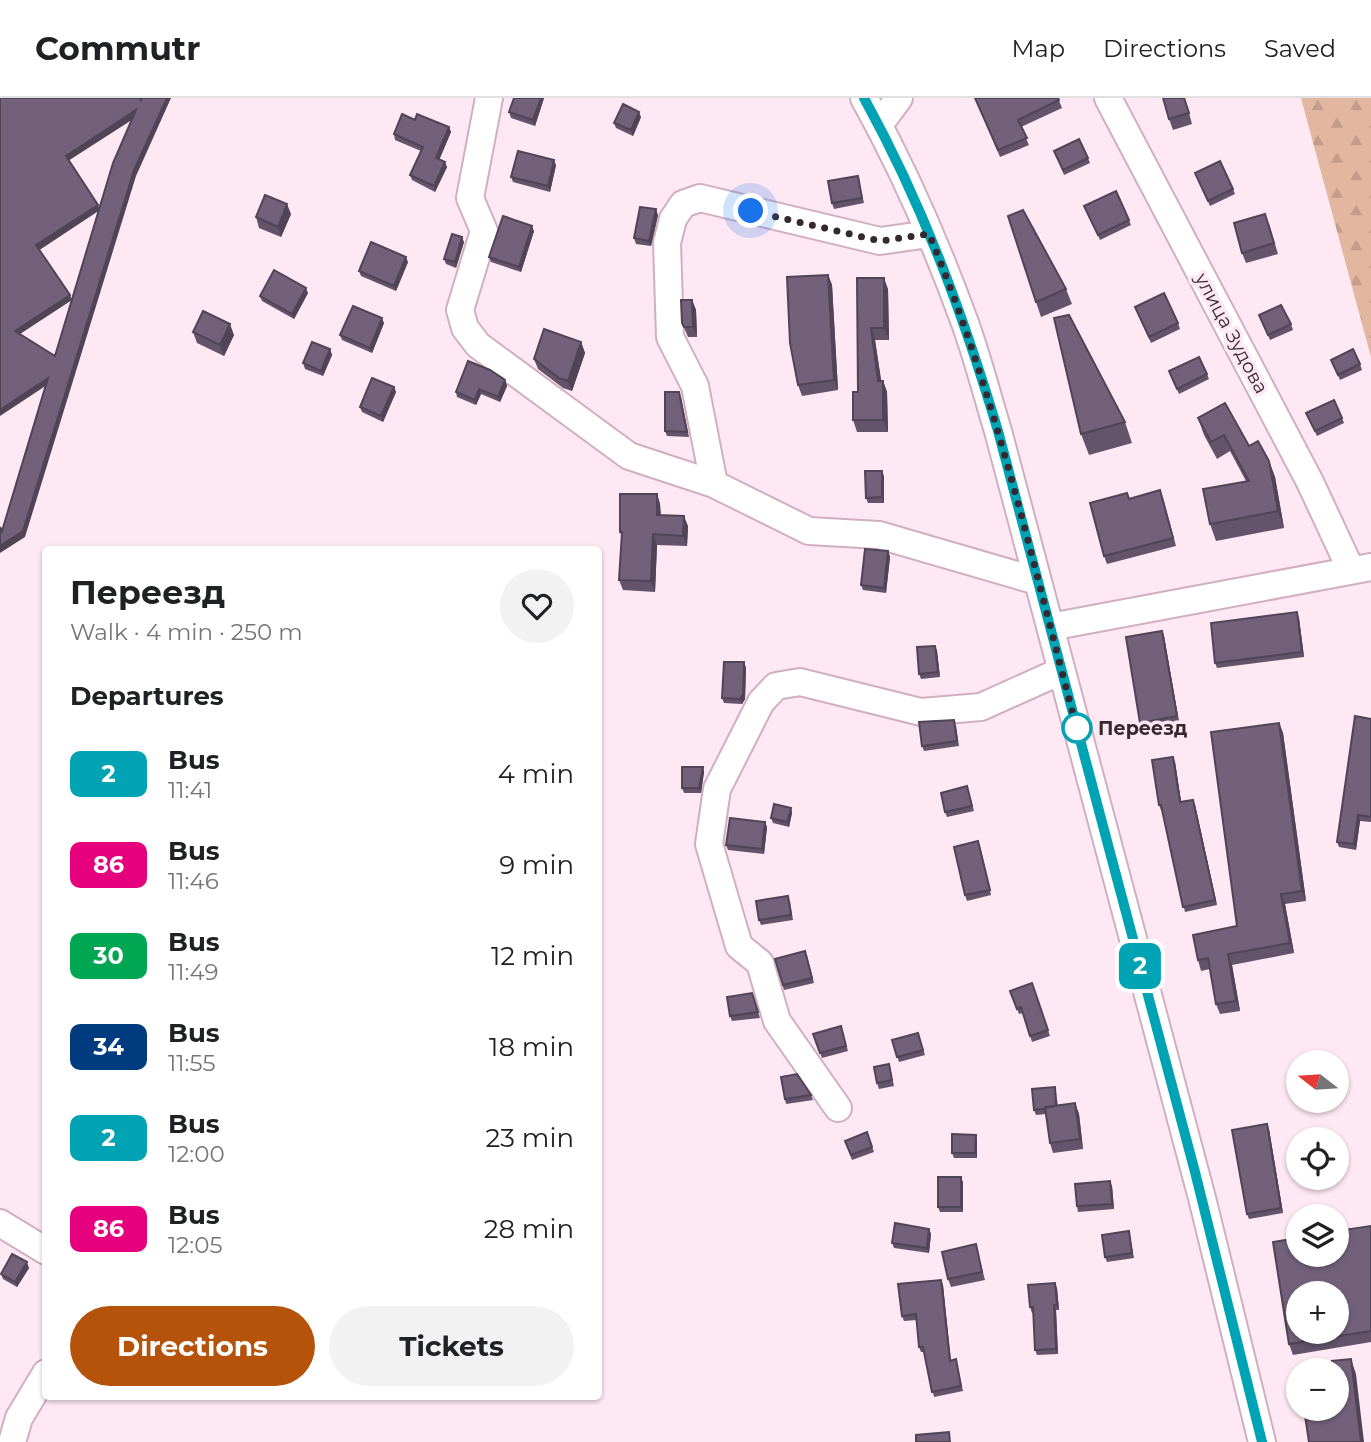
<!DOCTYPE html>
<meta charset="utf-8">
<style>
body{margin:0;font-family:Montserrat,sans-serif;background:#f2f2f2;color:#202124;height:100vh;display:flex;flex-direction:column;font-size:26px;white-space:nowrap}
*{box-sizing:border-box;margin:0}
p{font-size:23px;color:#757577}
.icon{flex:none;width:38px;height:38px;fill:none;stroke:currentColor;stroke-width:2;stroke-linecap:round;stroke-linejoin:round}
.map{position:relative;flex:1;overflow:hidden}
.drawer{position:absolute;left:42px;top:448px;width:560px;height:854px;display:flex;flex-direction:column;background:#fff;border-radius:7px;box-shadow:0 2px 5px #0004}
.drawer>*{flex:none}
.badge{padding:0 14px;border-radius:10px;font-size:24px;line-height:46px}
.needle{width:46px;rotate:287deg}
.controls{position:absolute;left:1286px;top:952px;display:grid;gap:14px}
.controls a{display:grid;place-items:center;width:63px;height:63px;border-radius:50%;background:#fff;box-shadow:0 2px 5px #0004;font-size:35px}
.you{position:absolute;width:35px;height:35px;margin:-18px;border:5px solid #fff;border-radius:50%;background:#1a73e8;box-shadow:0 0 0 10px #1a73e833}
.map>.badge{position:absolute;translate:-50% -50%;box-shadow:0 0 0 4px #fff}
h2{padding:0 28px;font-size:26px;line-height:63px}
.round{display:grid;place-items:center;flex:none;width:74px;height:74px;border-radius:37px;background:#f2f2f2}
.headline{display:flex;align-items:center;justify-content:space-between;height:119px;padding:0 28px}
h1{font-size:33px;font-weight:700;line-height:52px}
.primary-button{display:flex;gap:14px;margin-top:auto;padding:14px 28px}
.primary-button a{flex:1;height:80px;border-radius:42px;background:#b45309;color:#fff;font-size:28px;font-weight:700;line-height:80px;text-align:center}
.primary-button a+a{background:#f2f2f2;color:#202124}
ul{padding:0;list-style:none}
li{display:flex;align-items:center;gap:21px;height:91px;padding:0 28px}
li div{flex:1}
li b{display:block;font-size:26px}
li em{font-style:normal}
li .badge{min-width:77px;font-weight:700;text-align:center}
header{display:flex;align-items:center;gap:42px;box-sizing:border-box;height:98px;padding:0 35px;background:#fff;border-bottom:2px solid #e0e0e0}
header strong{font-size:33px}
nav{display:flex;gap:38px;margin-inline-start:auto;font-size:24px}
.map>svg:first-child{display:block}
.forest{fill:url(#forest-firs)}
.lines{fill:none;stroke-linecap:round;stroke-linejoin:round}
.minor-casing{stroke:#d1afc1;stroke-width:30}
.minor{stroke:#fff;stroke-width:26}
.wall{fill:#63536b}
.shaded-wall{fill:#504457}
.building{fill:#73617c;stroke:#504457;stroke-width:2;fill-rule:evenodd}
.line-casing{stroke:#fff;stroke-width:16}
.line{stroke:#00a3b4;stroke-width:10}
.walk{stroke:#35282f;stroke-width:7;stroke-dasharray:0 12.6}
.stop-dot{fill:#fff;stroke:#00a3b4;stroke-width:3.5}
.labels{text-anchor:middle;stroke-width:7;stroke-linejoin:round;paint-order:stroke}
.street-label{font-size:19px;fill:#35282f;stroke:#fee8f3}
.stop-label{font-size:19px;font-weight:bold;fill:#35282f;stroke:#fee8f3;text-anchor:start}
</style>
<header>
<strong>Commutr</strong>
<nav><a>Map</a><a>Directions</a><a>Saved</a></nav>
</header>
<div class="map">
<svg width="1371" height="1344" viewBox="0 0 1371 1344">
<defs>
<pattern id="forest-firs" width="22" height="20" patternUnits="userSpaceOnUse" patternTransform="scale(1.75)"><rect width="22" height="20" fill="#e3b6a0"/><path d="M5 1l3.5 6h-7zM16 11l3.5 6h-7z" fill="#c39c8a"/></pattern>
</defs>
<rect width="100%" height="100%" fill="#fee8f3"/>
<path class="forest" d="M1301,0H1371V259Z"/>
<g class="lines">
<g class="minor-casing">
<path id="minor" d="M489,0L470,100L484,133L460,212L465,230L478,247L629,358L714,386L809,433L879,437L1037,483
M864,0C904,72 937,148 965,225C978,261 987,297 998,333L1202,1100L1262,1344
M1108,0L1310,384L1351,472
M879,27L899,0
M714,386L695,288L670,239L667,145L673,121L683,106L700,100L880,143L929,136
M1050,529L1371,469
M838,1010L777,923L760,865L739,848L709,746L717,691L761,604L776,588L800,584L921,614L981,609L1061,573
M0,1125L46,1153
M12,1344L19,1320L46,1275"/>
</g>
<use href="#minor" class="minor"/>
</g>
<path class="wall" d="M514,0H544L535,28L511,20L509,14Z
M975,0H1058L1062,10L1021,29L1029,47L1000,59Z
M1185,0L1192,26L1173,32L1169,21Z
M641,19L633,38L616,30L614,25Z
M415,22L449,29L451,34L439,61L447,69L435,94L412,82L410,77L421,53L395,42L394,36Z
M1054,53L1088,60L1090,65L1064,77Z
M556,67L550,94L513,84L511,79Z
M1195,75L1233,91L1235,96L1210,108Z
M859,83L864,105L834,111L832,105Z
M1084,108L1129,122L1131,127L1100,142Z
M291,116L281,139L259,130L256,119Z
M658,117L651,148L636,146L634,140Z
M1269,126L1278,156L1246,165L1242,155Z
M534,133L521,174L491,164L489,159Z
M464,144L456,170L446,166L444,161Z
M408,164L396,193L361,178L359,173Z
M828,177L832,187L838,292L802,298L798,287Z
M857,180L888,191L889,242H875L881,283H883L887,294L888,334H857L853,322L858,294Z
M1066,191L1072,206L1041,219L1036,204Z
M308,195L294,221L262,203L260,198Z
M692,202L696,212L697,239H688L682,225Z
M1137,214L1178,225L1180,231L1151,245Z
M1259,217L1291,226L1293,232L1270,242Z
M384,225L372,255L342,242L340,237Z
M193,234L234,237L224,258L197,245Z
M581,244L585,255L572,293L563,290L538,271L534,261Z
M330,251L332,257L323,278L305,271L303,265Z
M1331,262L1360,266L1362,272L1340,282Z
M1207,276L1209,281L1179,296L1171,278Z
M505,282L507,288L500,304L481,296L476,307L457,299L456,294Z
M394,289L396,294L383,324L362,314L360,309Z
M681,299L689,339L667,338L665,333Z
M1306,315L1342,320L1344,325L1317,338Z
M1198,320L1249,348L1269,363L1275,379L1284,430L1216,443L1210,426L1246,383L1230,353L1217,361L1204,337Z
M1125,324L1132,345L1089,357L1081,336Z
M884,378V405H868L866,400Z
M657,396L660,406L661,417L688,428L687,448L657,447L655,494L623,492L619,482L622,439L620,434Z
M1163,400L1176,448L1107,466L1104,458L1129,401Z
M888,453L890,459L886,495L863,492L861,487Z
M1299,520L1304,559L1217,570L1215,565Z
M1162,533L1164,538L1179,624L1142,630L1140,625Z
M935,548L937,553L940,579L921,581L919,576Z
M744,564L746,570L745,601L742,606L724,605L722,600Z
M1371,621V724L1360,723L1356,752L1339,749L1337,744Z
M1279,625L1283,635L1306,803L1285,806L1294,855L1232,867L1240,913L1220,916L1216,906L1210,871L1201,873L1198,862L1237,828Z
M956,627L959,648L924,653L922,648Z
M1175,664L1181,704L1195,707L1217,807L1185,814L1162,712H1161L1159,707Z
M703,669L704,674L701,695H684L682,690Z
M967,688L974,713L947,719L945,714Z
M791,710L792,715L789,729L773,725L771,720Z
M767,729L764,756L728,752L726,747Z
M980,748L991,797L967,803L965,797Z
M790,803L793,822L761,827L759,822Z
M807,858L814,885L784,892L775,861Z
M1032,885L1050,938L1032,944L1023,915L1019,916L1010,893Z
M752,895L760,920L732,923L730,918Z
M841,928L848,953L822,960L813,936Z
M918,935L925,957L899,964L892,942Z
M889,966L894,988L879,991L877,985Z
M1055,989L1056,994L1058,1008L1075,1005L1079,1016L1083,1051L1053,1055L1050,1045L1046,1016L1036,1017L1034,1012Z
M811,997L813,1002L786,1006L785,1001Z
M1267,1026L1269,1031L1283,1115L1249,1121L1247,1116Z
M867,1034L874,1054L852,1062L845,1043Z
M977,1042V1060H954L952,1055Z
M963,1084V1114H940L938,1109Z
M1112,1088L1114,1111L1078,1114L1077,1108Z
M1371,1128V1244L1293,1257L1289,1246Z
M929,1131L931,1136L929,1155L894,1150L892,1145Z
M1129,1133L1134,1160L1107,1164L1105,1159Z
M978,1155L985,1182L951,1189L948,1181Z
M29,1170L17,1189L3,1181L1,1176Z
M941,1182L943,1187L951,1262L956,1261L963,1293L934,1299L924,1254H921L919,1249L917,1222L904,1223L902,1218Z
M1057,1190L1059,1212H1056L1058,1256L1037,1257L1035,1252L1033,1215H1032L1030,1209Z"/>
<path class="shaded-wall" d="M167,0H171L136,78L25,439L0,455V448L134,72Z
M541,0H544L535,28L533,22Z
M136,12L138,18L68,63L66,58Z
M639,14L641,19L633,38L631,32Z
M449,29L451,34L438,65L436,60Z
M554,62L556,67L550,94L548,88Z
M445,64L447,69L435,94L434,88Z
M287,106L291,116L281,139L278,129Z
M98,107L100,112L38,153L36,147Z
M656,111L658,117L651,148L649,143Z
M532,128L534,133L521,174L519,169Z
M462,139L464,144L456,170L455,164Z
M406,159L408,164L396,193L394,188Z
M828,177L832,187L838,292L834,282Z
M884,180L888,191L889,242L884,230Z
M306,190L308,195L294,221L292,216Z
M70,197L72,202L17,238L15,233Z
M692,202L696,212L697,239L693,229Z
M382,220L384,225L372,255L370,250Z
M230,226L234,237L224,258L220,247Z
M871,230L875,242L883,294L878,283Z
M581,244L585,255L572,293L568,283Z
M330,251L332,257L323,278L321,273Z
M48,280L50,285L0,318V312Z
M505,282L507,288L500,304L498,299Z
M883,283L887,294L888,334L883,322Z
M394,289L396,294L383,324L381,318Z
M479,291L481,296L476,307L475,302Z
M1269,363L1275,379L1284,430L1278,413Z
M882,373L884,378V405L882,399Z
M657,396L660,406L661,428L657,417Z
M684,418L688,428L687,448L683,438Z
M653,436L657,447L655,494L651,483Z
M888,453L890,459L886,495L884,490Z
M1297,514L1299,520L1304,559L1302,554Z
M1162,533L1164,538L1179,624L1177,618Z
M935,548L937,553L940,579L938,574Z
M744,564L746,570L745,601L742,606L740,601Z
M1279,625L1283,635L1306,803L1302,793Z
M1173,659L1175,664L1182,709L1180,704Z
M703,669L704,674L701,695L699,690Z
M1193,702L1195,707L1217,807L1215,802Z
M791,710L792,715L789,729L787,724Z
M1358,717L1360,723L1356,752L1354,746Z
M765,724L767,729L764,756L762,751Z
M1281,796L1285,806L1294,855L1290,845Z
M1228,856L1232,867L1240,913L1236,903Z
M1075,1005L1079,1016L1083,1051L1080,1041Z
M1267,1026L1269,1031L1283,1115L1281,1110Z
M976,1037L977,1042V1060L975,1055Z
M961,1079L963,1084V1114L961,1109Z
M1110,1083L1112,1088L1114,1111L1112,1106Z
M929,1131L931,1136L929,1155L927,1150Z
M27,1164L29,1170L17,1189L15,1184Z
M941,1182L943,1187L951,1268L950,1263Z
M1055,1185L1057,1190L1059,1212L1057,1207Z
M1054,1207L1056,1212L1058,1256L1056,1251Z
M1351,1261L1356,1276L1364,1344H1361Z"/>
<path class="building" d="M0,0H139L141,2V0H167L134,72L23,433L0,448V429L2,433L48,280L0,312ZM136,12L113,65L55,258L15,233L70,197L36,147L98,107L66,58Z
M514,0H541L533,22L509,14Z
M975,0H1058L1059,2L1018,22L1027,40L998,52Z
M1163,0H1184L1189,15L1169,21Z
M623,6L639,14L631,32L614,25Z
M402,16L415,22L417,16L449,29L436,60L445,64L434,88L410,77L423,49L394,36Z
M1079,41L1088,60L1063,72L1054,53Z
M518,53L554,62L548,88L511,79Z
M1220,63L1233,91L1208,103L1195,75Z
M858,78L862,100L832,105L828,83Z
M1116,93L1129,122L1098,137L1084,108Z
M265,97L287,106L278,129L256,119Z
M640,109L656,111L649,143L634,140Z
M1023,112L1066,191L1036,204L1008,118Z
M1265,116L1274,145L1242,155L1234,125Z
M503,118L532,128L519,169L489,159Z
M452,136L462,139L455,164L444,161Z
M371,144L406,159L394,188L359,173Z
M274,172L306,190L292,216L260,198Z
M828,177L834,282L798,287L790,245L787,179Z
M857,180H884V230H871L878,283H883V322H853V294H858Z
M1164,195L1178,225L1149,239L1135,209Z
M681,202H692L693,229H684L682,225Z
M1281,207L1291,226L1268,237L1259,217Z
M353,208L382,220L370,250L340,237Z
M203,213L230,226L220,247L193,234Z
M1069,217L1125,324L1081,336L1054,220Z
M544,231L581,244L568,283L559,280L534,261Z
M312,244L330,251L321,273L303,265Z
M1353,251L1360,266L1338,277L1331,262Z
M1199,259L1207,276L1177,291L1169,273Z
M468,263L490,272L505,282L498,299L479,291L475,302L456,294Z
M372,280L394,289L381,318L360,309Z
M665,294H679L687,334L665,333Z
M1334,302L1342,320L1315,333L1306,315Z
M1225,305L1249,348L1258,343L1269,363L1278,413L1210,426L1203,391L1249,383L1224,337L1211,344L1198,320Z
M865,373H882V399L866,400Z
M1160,392L1173,440L1104,458L1090,405L1127,395L1129,401Z
M620,396H657V417L684,418L683,438L653,436L651,483L619,482L622,434H620Z
M865,451L888,453L884,490L861,487Z
M1297,514L1302,554L1215,565L1211,525Z
M1162,533L1177,618L1140,625L1126,539Z
M935,548L938,574L919,576L917,549Z
M724,564H744L743,596L740,601L722,600Z
M1355,618L1371,621V719L1358,717L1354,746L1337,744Z
M954,622L957,643L922,648L919,624Z
M1279,625L1302,793L1281,796L1290,845L1228,856L1236,903L1216,906L1208,860L1198,862L1193,837L1237,828L1211,634Z
M1173,659L1180,704L1193,702L1215,802L1183,809L1161,707H1159L1152,662Z
M682,669H703L699,690H682Z
M967,688L972,708L945,714L941,695Z
M774,706L791,710L787,724L771,720Z
M730,720L765,724L762,751L726,747Z
M978,743L990,792L965,797L954,749Z
M788,798L791,817L759,822L756,803Z
M805,853L812,880L783,887L775,861Z
M1032,885L1048,932L1030,938L1021,909L1017,911L1010,893Z
M752,895L758,914L730,918L727,899Z
M841,928L846,948L820,955L813,936Z
M918,935L923,952L897,959L892,942Z
M889,966L892,982L877,985L874,969Z
M797,976L811,997L785,1001L781,979Z
M1055,989L1056,1008L1034,1012L1032,991Z
M1075,1005L1080,1041L1050,1045L1045,1009Z
M1267,1026L1281,1110L1247,1116L1232,1032Z
M867,1034L872,1049L851,1057L845,1043Z
M952,1036L976,1037L975,1055H952Z
M938,1079H961V1109H938Z
M1110,1083L1112,1106L1077,1108L1075,1086Z
M895,1125L929,1131L927,1150L892,1145Z
M1371,1128V1233L1289,1246L1273,1144L1298,1140V1157H1337V1133ZM1298,1195H1337V1234H1298Z
M1129,1133L1132,1155L1105,1159L1102,1137Z
M976,1146L982,1174L948,1181L942,1154Z
M12,1156L27,1164L15,1184L1,1176Z
M941,1182L950,1263L956,1261L961,1288L932,1294L923,1249H919L916,1216L902,1218L898,1186Z
M1055,1185L1057,1207H1054L1056,1251L1035,1252L1033,1209H1030L1028,1187Z
M1351,1261L1361,1344H1309L1304,1311H1337V1272H1327L1333,1271L1332,1263Z
M949,1334L950,1344H916V1337Z"/>
<g class="lines">
<g class="line-casing">
<path id="line" d="M864,0C923,107 963,216 998,333L1195,1074L1262,1344"/>
</g>
<use href="#line" class="line"/>
<path class="walk" d="M751,113L880,143L929,136C996,296 1033,467 1078,635L1077,630"/>
</g>
<circle class="stop-dot" cx="1077" cy="630" r="14"/>
<g class="labels">
<g class="street-label">
<text transform="translate(1232 235) rotate(62)" y="7">улица Зудова</text>
</g>
<g class="stop-label">
<text x="1098" y="637">Переезд</text>
</g>
</g>
</svg>
<div class="controls">
<a><svg class="needle" viewBox="-14 -14 28 28"><path d="M0-13l5 13h-10z" fill="#e53935"/><path d="M0 13l5-13h-10z" fill="#757577"/></svg></a>
<a><svg class="icon" aria-label="locate" viewBox="0 0 24 24"><circle cx="12" cy="12" r="6"/><path d="M12 2v4M12 18v4M2 12h4M18 12h4"/></svg></a>
<a><svg class="icon" aria-label="layers" viewBox="0 0 24 24"><path d="M12 4l9 5-9 5-9-5zM3 14l9 5 9-5"/></svg></a>
<a>+</a>
<a>−</a>
</div>
<div class="you" style="left:751px;top:113px"></div>
<b class="badge" style="left:1140px;top:868px;background:#00a3b4;color:#fff">2</b>
<section class="drawer">
<div class="headline"><div><h1>Переезд</h1><p>Walk · 4 min · 250 m</p></div><a class="round"><svg class="icon" aria-label="heart" viewBox="0 0 24 24"><path d="M12 20l-8-8c-3-5 5-10 8-4 3-6 11-1 8 4z"/></svg></a></div>
<h2>Departures</h2>
<ul>
<li><span class="badge" style="background:#00a3b4;color:#fff">2</span><div><b>Bus</b><p>11:41</p></div><em>4 min</em></li>
<li><span class="badge" style="background:#e6007e;color:#fff">86</span><div><b>Bus</b><p>11:46</p></div><em>9 min</em></li>
<li><span class="badge" style="background:#00a651;color:#fff">30</span><div><b>Bus</b><p>11:49</p></div><em>12 min</em></li>
<li><span class="badge" style="background:#003b80;color:#fff">34</span><div><b>Bus</b><p>11:55</p></div><em>18 min</em></li>
<li><span class="badge" style="background:#00a3b4;color:#fff">2</span><div><b>Bus</b><p>12:00</p></div><em>23 min</em></li>
<li><span class="badge" style="background:#e6007e;color:#fff">86</span><div><b>Bus</b><p>12:05</p></div><em>28 min</em></li>
</ul>
<div class="primary-button"><a>Directions</a><a>Tickets</a></div>
</section>
</div>
